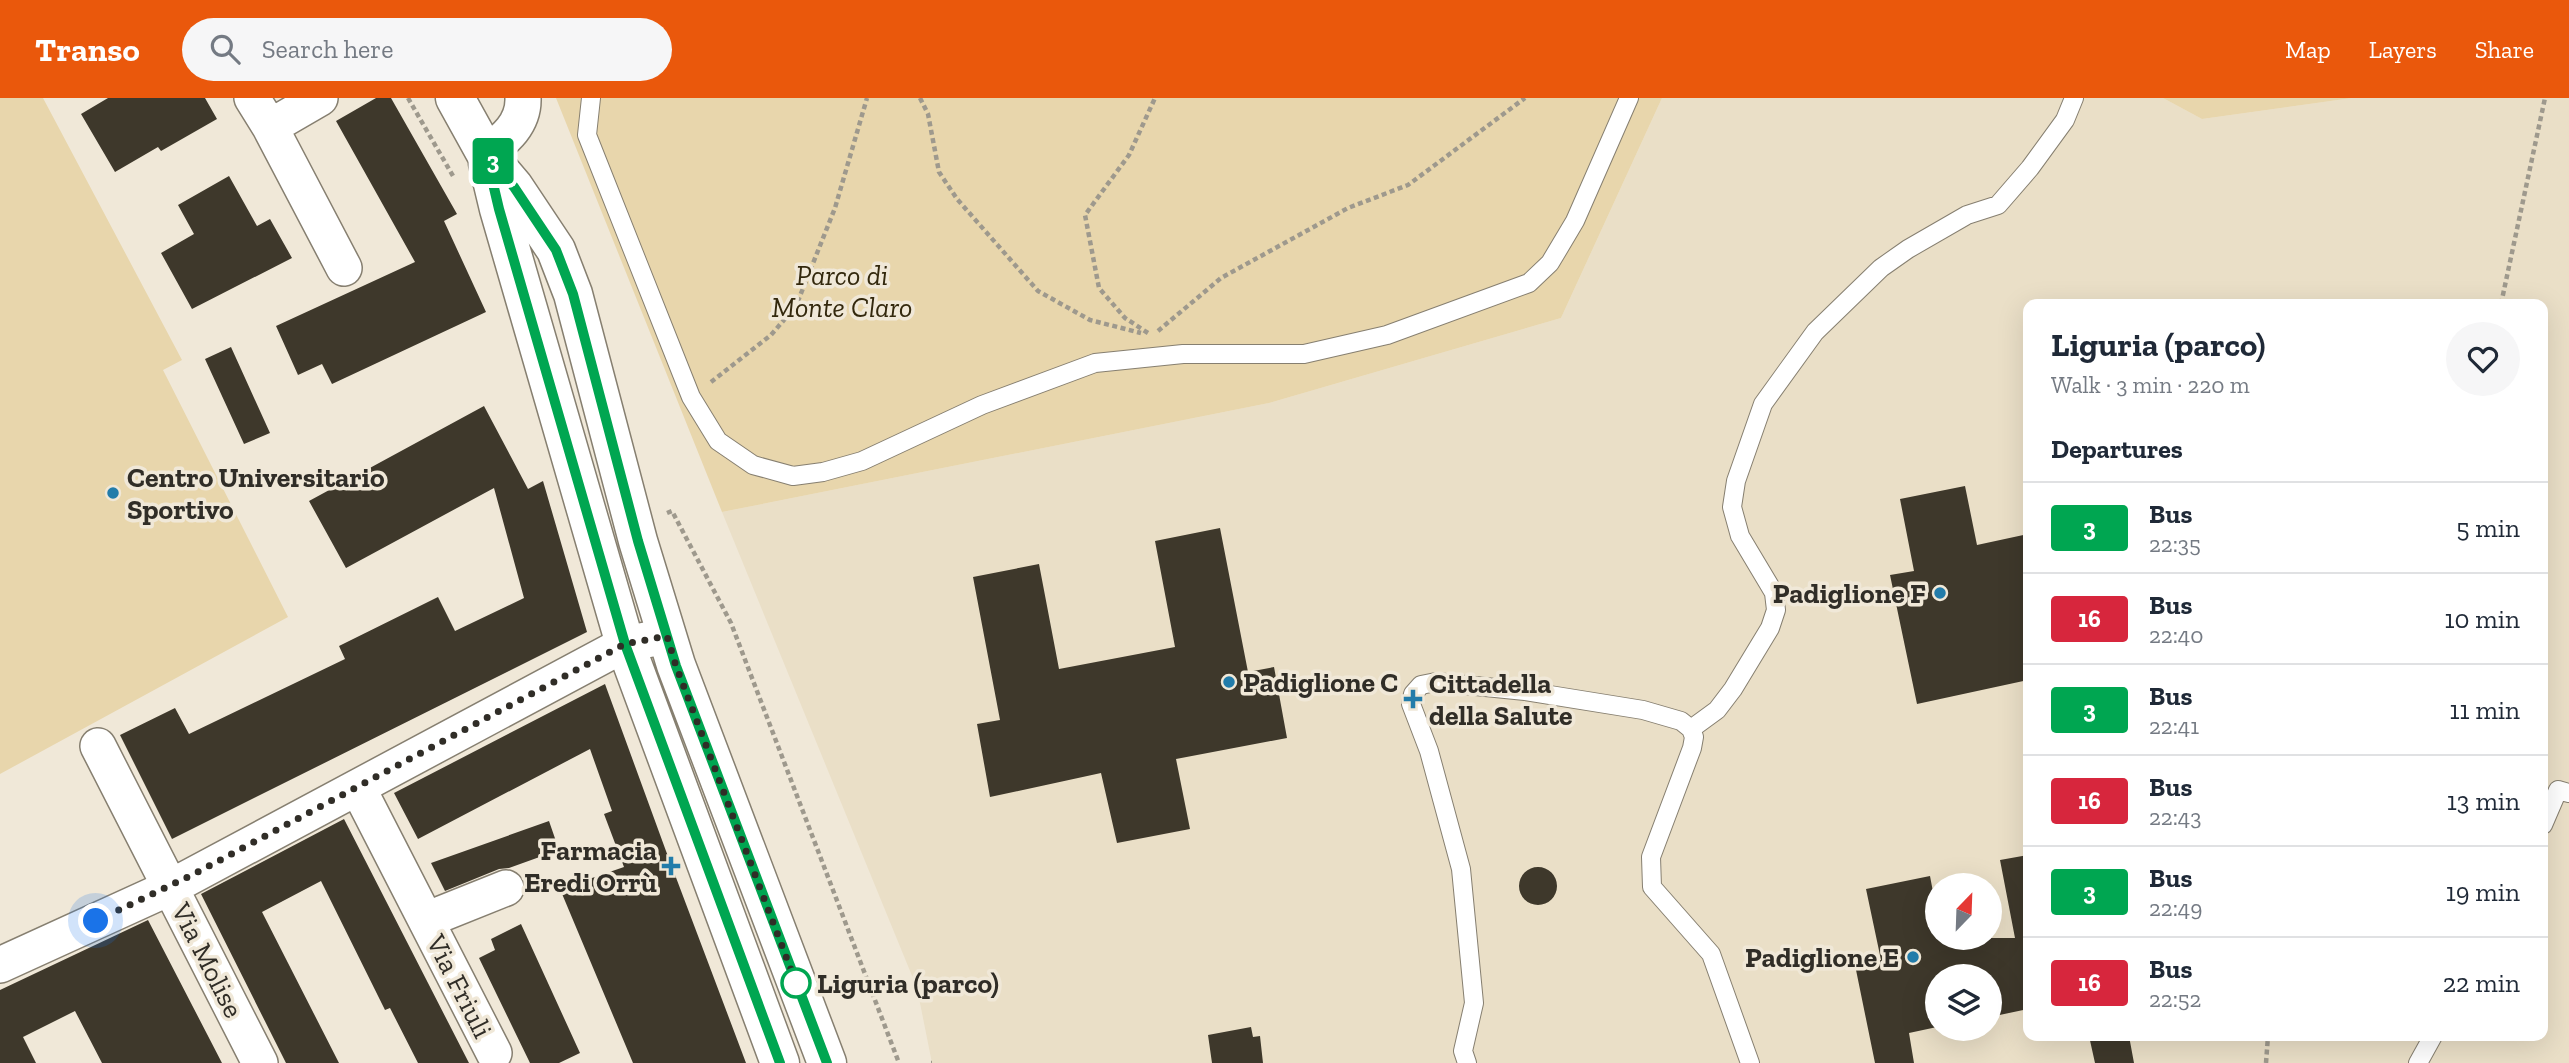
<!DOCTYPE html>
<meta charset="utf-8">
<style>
body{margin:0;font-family:"Zilla Slab",serif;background:#f6f6f7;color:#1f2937;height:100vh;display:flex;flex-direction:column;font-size:26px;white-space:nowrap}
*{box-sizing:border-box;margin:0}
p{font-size:23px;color:#747a83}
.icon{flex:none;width:38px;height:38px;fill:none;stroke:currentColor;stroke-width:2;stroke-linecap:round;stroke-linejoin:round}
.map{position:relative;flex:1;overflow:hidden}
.details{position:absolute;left:2023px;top:201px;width:525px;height:742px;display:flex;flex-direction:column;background:#fff;border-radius:14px;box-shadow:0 7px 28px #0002}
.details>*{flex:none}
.badge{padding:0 14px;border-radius:5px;font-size:24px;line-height:46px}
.needle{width:46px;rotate:23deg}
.controls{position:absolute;left:1925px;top:775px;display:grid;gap:14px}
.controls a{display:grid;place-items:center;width:77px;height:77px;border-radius:50%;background:#fff;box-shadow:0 7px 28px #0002;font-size:35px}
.you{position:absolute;width:35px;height:35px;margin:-18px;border:5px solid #fff;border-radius:50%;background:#1a73e8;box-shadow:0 0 0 10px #1a73e833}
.map>.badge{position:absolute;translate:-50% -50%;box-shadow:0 0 0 4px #fff}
h2{padding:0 28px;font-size:26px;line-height:63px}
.round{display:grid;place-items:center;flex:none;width:74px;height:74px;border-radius:37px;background:#f6f6f7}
.head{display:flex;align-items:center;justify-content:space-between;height:119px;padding:0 28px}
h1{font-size:33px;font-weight:800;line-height:52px}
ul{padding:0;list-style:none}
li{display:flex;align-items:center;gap:21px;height:91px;padding:0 28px;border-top:2px solid #e0e1e3}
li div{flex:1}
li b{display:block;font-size:26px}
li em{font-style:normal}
li .badge{min-width:77px;font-weight:700;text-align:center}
header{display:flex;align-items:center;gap:42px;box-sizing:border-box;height:98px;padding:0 35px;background:#ea580c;color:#fff}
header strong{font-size:33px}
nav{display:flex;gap:38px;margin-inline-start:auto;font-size:24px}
.search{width:490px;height:63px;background:#f6f6f7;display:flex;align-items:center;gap:18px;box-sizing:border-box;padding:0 24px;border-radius:38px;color:#747a83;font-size:26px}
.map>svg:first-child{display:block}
.built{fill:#eadfc7;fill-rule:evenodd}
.green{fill:#e8d6ac}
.building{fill:#3e382b}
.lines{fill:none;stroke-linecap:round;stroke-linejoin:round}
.lane-casing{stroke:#867f70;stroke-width:20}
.street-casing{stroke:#867f70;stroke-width:38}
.secondary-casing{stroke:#867f70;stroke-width:41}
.path{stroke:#9e998d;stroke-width:4.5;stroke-dasharray:5 3.5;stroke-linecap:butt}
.lane{stroke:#fff;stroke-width:18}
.street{stroke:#fff;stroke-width:35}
.secondary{stroke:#fff;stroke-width:38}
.line-casing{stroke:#fff;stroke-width:16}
.line{stroke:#00a651;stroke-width:10}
.walk{stroke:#302d27;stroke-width:7;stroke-dasharray:0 12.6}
.poi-dot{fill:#227caa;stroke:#f0e8d8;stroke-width:2.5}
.stop-dot{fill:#fff;stroke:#00a651;stroke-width:3.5}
.labels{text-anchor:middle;stroke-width:7;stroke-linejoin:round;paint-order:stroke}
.park-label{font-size:28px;font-style:italic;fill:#33280d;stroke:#f0e8d8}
.poi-label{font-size:28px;font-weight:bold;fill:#302d27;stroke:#f0e8d8;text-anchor:start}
.street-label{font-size:28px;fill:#302d27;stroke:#f0e8d8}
.stop-label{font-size:28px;font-weight:bold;fill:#302d27;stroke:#f0e8d8;text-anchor:start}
</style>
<header>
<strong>Transo</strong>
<div class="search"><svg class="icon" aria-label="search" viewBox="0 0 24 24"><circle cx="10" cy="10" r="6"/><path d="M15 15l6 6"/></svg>Search here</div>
<nav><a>Map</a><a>Layers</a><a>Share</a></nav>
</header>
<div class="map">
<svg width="2569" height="965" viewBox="0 0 2569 965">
<rect width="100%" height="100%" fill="#f0e8d8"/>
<path class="built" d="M1662,0H2163L2202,21L2352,0H2569V965H932L917,890L722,414L1269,305L1561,220ZM2028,206H2543V938H2028ZM1937,788H1990V840H1937ZM1937,878H1990V931H1937Z"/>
<path class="green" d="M0,0H43L182,262L163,272L288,519L0,676Z
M556,0H1662L1561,220L1269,305L722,414Z
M2163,0H2352L2202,21Z"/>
<path class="building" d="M108,0H205L217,21L161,53L158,49L115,74L81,16Z
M376,0H391L457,116L444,123L486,214L332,286L322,266L298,277L276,228L415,164L336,23Z
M229,78L257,128L270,121L292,160L192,211L161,155L194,136L178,107Z
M231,249L270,335L244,346L205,261Z
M484,308L528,391L543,383L587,534L172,741L120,637L175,610L189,636L345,561L339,548L438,499L455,533L524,500L494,390L346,470L309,403Z
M1965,388L1977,447L2028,436V582L1917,606L1890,477L1914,473L1900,401Z
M1220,430L1248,574L1274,569L1287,640L1176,661L1190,731L1117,745L1101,675L990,699L977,626L1000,622L973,479L1039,466L1059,571L1175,549L1155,443Z
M605,586L666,753L746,965H633L560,791L624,769L604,716L612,713L590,651L418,741L394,695Z
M344,721L469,965H418L390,910L385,912L321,783L262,814L339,965H286L201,796Z
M549,723L559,752L509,770L499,771L445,793L431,765Z
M2028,757V911L1990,919V878H1937V929L1909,935L1914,965H1875L1855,867L1881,862L1866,791L1930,778L1937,815V840H2015L2000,762Z
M1519 788a19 19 0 1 1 38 0a19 19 0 1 1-38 0Z
M148,822L222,965H102L75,913L23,939L36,965H0V892Z
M521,826L580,955L559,965H530L479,860L495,852L491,841Z
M1251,929L1253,939L1260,938L1263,965H1212L1208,937Z
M2089,938H2129L2134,965H2095Z"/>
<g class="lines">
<g class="lane-casing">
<path id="lane" d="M591,0L587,37L691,299L718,343L753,367L793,378L823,374L862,363L982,307L1095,265L1183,256H1304L1387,237L1529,185L1550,165L1575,123L1629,0
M1691,631L1717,612L1733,591L1770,530L1776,512L1774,495L1740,438L1732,409L1736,383L1763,306L1815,234L1881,170L1908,151L1967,117L1998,107L2030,70L2065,22L2074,0
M2543,727L2558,692L2569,695
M1467,965L1463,953L1474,905L1461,771L1429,653L1411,606L1413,596L1421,587L1436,584L1525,593L1643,612L1681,623L1691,631L1694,639L1692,650L1651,759L1652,789L1711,856L1750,965
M2418,965L2433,938"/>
</g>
<g class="street-casing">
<path id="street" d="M252,0L270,29L320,0
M270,29L344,170
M486,56C505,41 524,26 523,0
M98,648L260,965
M358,690L494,955
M426,822L506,790
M0,867L171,789L625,546L667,538"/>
</g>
<g class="secondary-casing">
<path id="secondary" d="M455,0L486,56L514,89L556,152L573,196L638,443L676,567L827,965
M488,65L499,111L625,546L780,965"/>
</g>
<path class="path" d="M408,0L453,78
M920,0L928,16L939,74L957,101L1038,193L1090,222L1141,235
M2501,206L2545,0
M1158,233L1221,180L1348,110L1408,87L1525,0
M1148,235L1125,220L1099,190L1085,117L1129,57L1155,0
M711,284L771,237L796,208L835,110L867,0
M667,415L672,413L731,525L899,965
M931,965H932
M2266,965L2268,938"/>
<use href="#lane" class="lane"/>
<use href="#street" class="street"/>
<use href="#secondary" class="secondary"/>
</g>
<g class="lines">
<g class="line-casing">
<path id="line" d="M780,965L625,546L499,111L486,56L514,89L556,152L573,196L638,443L676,568L827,965"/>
</g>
<use href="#line" class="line"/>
<path class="walk" d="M96,823L194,776L625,546L667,538L676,568L796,885"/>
</g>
<g class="poi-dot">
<circle cx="113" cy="395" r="7"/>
<circle cx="1940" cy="495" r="7"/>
<circle cx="1229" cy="584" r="7"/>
<path d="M1409.5 590.5h7v7h7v7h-7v7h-7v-7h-7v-7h7z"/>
<path d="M667.5 757.5h7v7h7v7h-7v7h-7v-7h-7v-7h7z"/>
<circle cx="1913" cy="859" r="7"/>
</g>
<circle class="stop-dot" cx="796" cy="885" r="14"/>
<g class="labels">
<g class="park-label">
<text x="842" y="187">Parco di<tspan x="842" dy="32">Monte Claro</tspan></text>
</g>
<g class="poi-label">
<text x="127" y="389">Centro Universitario<tspan x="127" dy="32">Sportivo</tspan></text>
<text x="1926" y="505" text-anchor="end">Padiglione F</text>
<text x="1243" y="594">Padiglione C</text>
<text x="1429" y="595">Cittadella<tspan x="1429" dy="32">della Salute</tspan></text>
<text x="657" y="762" text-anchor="end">Farmacia<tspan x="657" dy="32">Eredi Orrù</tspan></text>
<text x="1899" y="869" text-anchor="end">Padiglione E</text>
</g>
<g class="street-label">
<text transform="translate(208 862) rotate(63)" y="10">Via Molise</text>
<text transform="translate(460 888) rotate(63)" y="10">Via Friuli</text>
</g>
<g class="stop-label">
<text x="817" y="895">Liguria (parco)</text>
</g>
</g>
</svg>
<div class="controls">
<a><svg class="needle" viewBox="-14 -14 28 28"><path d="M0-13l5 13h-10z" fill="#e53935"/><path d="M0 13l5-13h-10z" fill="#747a83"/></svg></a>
<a><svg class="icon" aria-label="layers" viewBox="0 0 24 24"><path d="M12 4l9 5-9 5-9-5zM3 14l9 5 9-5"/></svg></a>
</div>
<div class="you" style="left:96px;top:823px"></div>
<b class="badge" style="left:493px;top:63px;background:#00a651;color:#fff">3</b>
<section class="details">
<div class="head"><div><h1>Liguria (parco)</h1><p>Walk · 3 min · 220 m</p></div><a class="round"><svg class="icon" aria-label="heart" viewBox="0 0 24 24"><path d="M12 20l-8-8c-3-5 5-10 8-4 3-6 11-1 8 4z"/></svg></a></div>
<h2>Departures</h2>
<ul>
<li><span class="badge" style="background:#00a651;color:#fff">3</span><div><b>Bus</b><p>22:35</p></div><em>5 min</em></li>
<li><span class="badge" style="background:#d7263d;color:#fff">16</span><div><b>Bus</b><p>22:40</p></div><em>10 min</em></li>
<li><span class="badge" style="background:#00a651;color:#fff">3</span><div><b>Bus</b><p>22:41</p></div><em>11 min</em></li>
<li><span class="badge" style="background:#d7263d;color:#fff">16</span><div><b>Bus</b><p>22:43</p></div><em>13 min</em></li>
<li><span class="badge" style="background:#00a651;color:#fff">3</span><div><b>Bus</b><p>22:49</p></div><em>19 min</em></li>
<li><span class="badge" style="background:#d7263d;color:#fff">16</span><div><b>Bus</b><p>22:52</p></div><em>22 min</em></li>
</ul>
</section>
</div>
